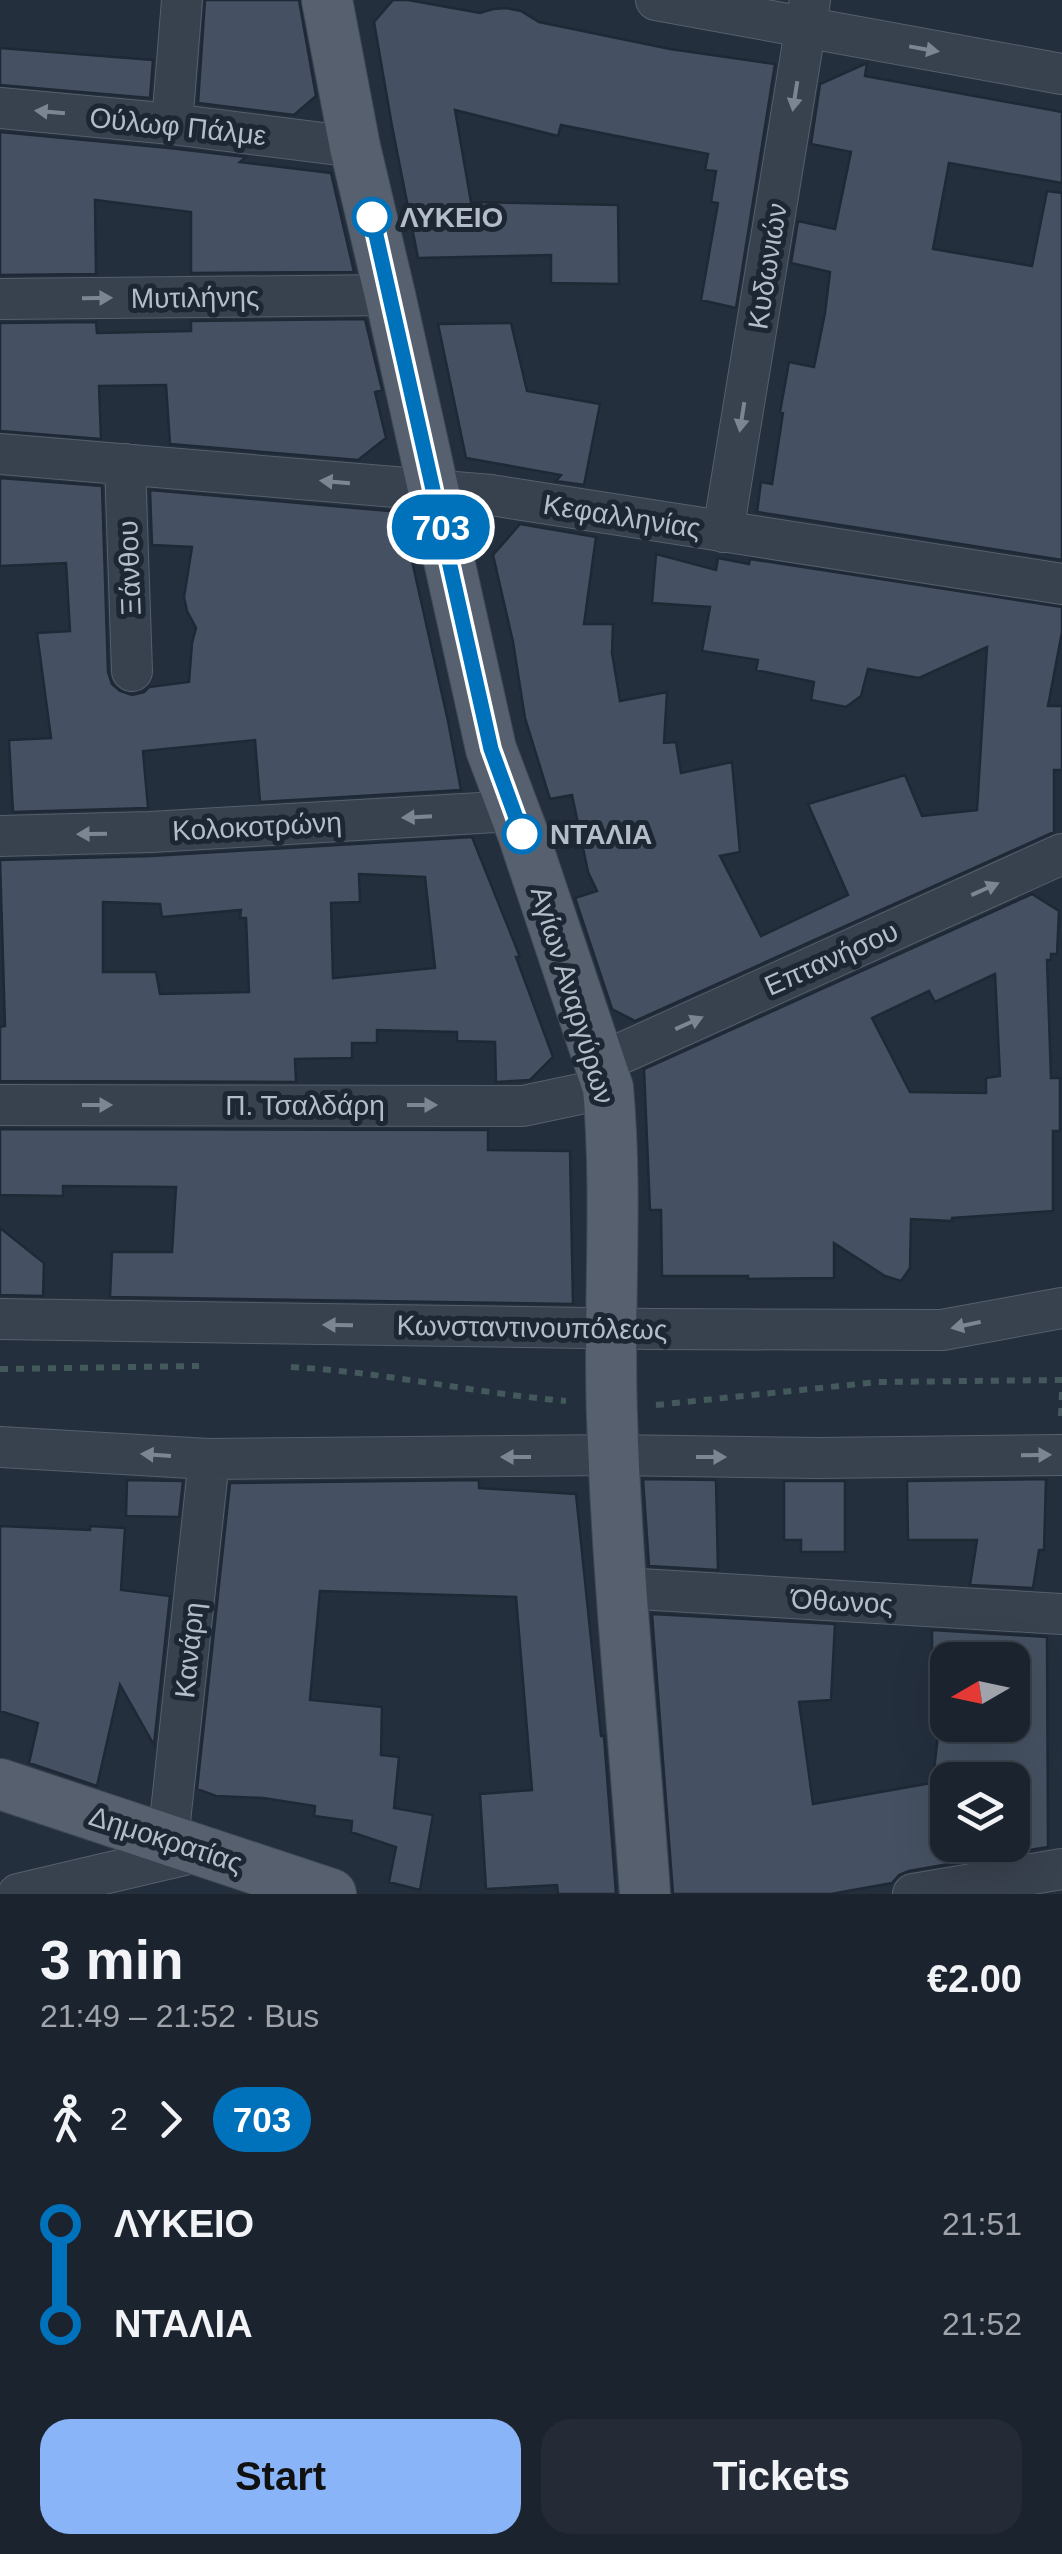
<!DOCTYPE html>
<meta charset="utf-8">
<style>
body{margin:0;font-family:Arial,sans-serif;background:#242b36;color:#f1f3f6;height:100vh;display:flex;flex-direction:column;font-size:38px;white-space:nowrap}
*{box-sizing:border-box;margin:0}
p{font-size:32px;color:#a0a4aa}
.icon{flex:none;width:55px;height:55px;fill:none;stroke:currentColor;stroke-width:2;stroke-linecap:round;stroke-linejoin:round}
.map{position:relative;height:1894px;overflow:hidden}
.sheet{display:flex;flex-direction:column;background:#1b232e;flex:1}
.sheet>*{flex:none}
.badge{padding:0 20px;border-radius:32px;font-size:35px;line-height:65px}
.needle{width:65px;rotate:261deg}
.tools{position:absolute;left:930px;top:1642px;display:grid;gap:20px}
.tools a{display:grid;place-items:center;width:100px;height:100px;border-radius:20px;background:#1b232e;box-shadow:0 10px 40px #0002,0 0 0 2px #39404a;font-size:50px}
.map>.badge{position:absolute;translate:-50% -50%;box-shadow:0 0 0 5px #fff}
.legs{display:flex;align-items:center;gap:15px;height:110px;padding:0 40px;font-size:32px}
.legs p{margin-inline-start:auto}
.head{display:flex;align-items:center;justify-content:space-between;height:170px;padding:0 40px}
h1{font-size:55px;font-weight:700;line-height:75px}
.primary-button{display:flex;gap:20px;margin-top:auto;padding:20px 40px}
.primary-button a{flex:1;height:115px;border-radius:30px;background:#8ab4f8;color:#111;font-size:40px;font-weight:700;line-height:115px;text-align:center}
.primary-button a+a{background:#242b36;color:#f1f3f6}
ul{padding:0 40px;list-style:none}
li{display:flex;align-items:center;gap:35px;height:100px;font-size:38px}
li i{display:grid;place-items:center;width:15px;height:100%;margin:0 12px;background:currentColor}
li i::after{content:'';width:25px;height:25px;margin:-12px;border:8px solid;border-radius:50%;background:#1b232e}
li p{margin-inline-start:auto}
li:first-child i{background:linear-gradient(#0000 50%,currentColor 0)}
li:last-child i{background:linear-gradient(currentColor 50%,#0000 0)}
.map>svg:first-child{display:block}
.building{fill:#455162;stroke:#1f2835;stroke-width:2.5;fill-rule:evenodd}
.lines{fill:none;stroke-linecap:round;stroke-linejoin:round}
.minor-casing{stroke:#565f6c;stroke-width:42}
.major-casing{stroke:#414a57;stroke-width:52}
.path{stroke:#44595c;stroke-width:6;stroke-dasharray:8 8;stroke-linecap:butt}
.minor{stroke:#38414e;stroke-width:40}
.major{stroke:#56606e;stroke-width:50}
.oneway{fill:#7c8592}
.line-1-casing{stroke:#fff;stroke-width:22}
.line-1{stroke:#0072bc;stroke-width:15}
.stop-1-dot{fill:#fff;stroke:#0072bc;stroke-width:5}
.labels{text-anchor:middle;stroke-width:10;stroke-linejoin:round;paint-order:stroke}
.street-label{font-size:28px;fill:#b4bcc9;stroke:#1d2633}
.stop-label{font-size:28px;font-weight:bold;fill:#b4bcc9;stroke:#1d2633;text-anchor:start}
</style>
<div class="map">
<svg width="1062" height="1894" viewBox="0 0 1062 1894">
<rect width="100%" height="100%" fill="#242f3e"/>
<path class="building" d="M205,0H299L316,96L294,115L198,103Z
M393,0H408L480,13L493,9L506,8L521,11L539,22L602,35L670,49L775,64L736,308L701,300L718,203L711,202L716,171L705,170L708,154L561,125L558,136L455,110L471,202L618,205L619,284L551,283V255L418,258L392,126L374,22Z
M0,48L153,60L150,98L0,85Z
M867,63L865,76L1062,112V183L949,163L933,249L1032,266L1047,191L1062,193V560L757,512L761,482L772,484L783,413L780,412L789,362L814,367L825,313L830,272L791,263L798,221L835,229L851,152L811,144L820,84Z
M0,132L169,148L246,157L240,162L331,173L354,272L191,273V212L95,200L96,274L0,275Z
M365,319L382,390L375,392L386,438L358,460L170,444L166,385L99,386L101,439L0,431V323L96,322L97,333L191,331V321Z
M511,323L527,391L600,404L584,485L556,481L561,475L466,458L438,324Z
M0,478L102,486L108,672L112,684L120,691L132,695L144,692L149,687L189,682L192,643L196,628L187,611L184,597L192,547L152,545L150,490L401,512L448,721L461,790L260,802L255,740L143,751L148,808L13,812L9,740L51,738L37,633L70,631L66,563L0,566Z
M520,524L596,537L584,624H613L612,653L620,701L667,692L664,743L676,742L681,773L732,762L740,852L720,856L761,936L848,895L808,804L905,775L922,816L977,810L987,647L919,678L868,669L861,696L846,707L811,700L814,682L756,670L758,660L702,651L710,607L652,603L656,554L716,570L718,558L749,564L750,559L1062,607V632L1048,706H1062V770H1054V832L635,1021L612,1009L575,898L597,891L588,872L572,795L550,799L525,718L513,642L493,555Z
M472,837L520,957H516L553,1057L530,1080L496,1082L495,1042L457,1041V1032L377,1030V1043H352V1058L295,1059L296,1082L0,1081V1027L5,1026L0,860L151,856ZM359,874L425,877L435,968L333,978L331,903L360,902ZM103,902L160,904L162,917L241,910L240,918H246L249,992L160,994L156,972H103Z
M1032,894L1059,911L1057,954H1051V960H1047L1051,1078H1060V1131H1053V1211L952,1218V1221L911,1219L910,1268L901,1281L885,1276L834,1243V1278L748,1279V1276H662L661,1210H650L644,1069ZM995,974L1000,1076L986,1078V1093L910,1092L872,1018L929,991L935,1002Z
M0,1129L488,1130V1150L570,1151L573,1304L110,1297L112,1252H172L176,1187L63,1186V1196L0,1195Z
M0,1228L44,1263L43,1296L0,1295Z
M643,1479L716,1480L718,1570L649,1566Z
M1046,1479L1044,1550H1039L1033,1588L970,1585L977,1540H908L907,1481Z
M127,1480L183,1481L179,1517L126,1516Z
M479,1480V1488L576,1494L601,1736H604L616,1894H558L557,1885L486,1889L480,1794L532,1790L516,1597L320,1591L310,1700L382,1707L381,1755L399,1757L394,1808L433,1815L420,1890L389,1882L396,1847L351,1832L352,1821L314,1816L315,1806L263,1798L216,1796L197,1789L230,1483Z
M784,1481H845V1552H801V1540H784Z
M0,1526L90,1530V1526L125,1528L121,1590L170,1596L154,1745L120,1685L97,1786L29,1763L38,1723L0,1711Z
M652,1614L835,1624L831,1700L799,1702L813,1804L948,1780V1845H1011L1012,1853L909,1871L899,1875L892,1883L831,1894H673Z
M932,1630L1047,1637L1048,1847L1012,1853V1780H933L939,1725H1012V1660H932Z"/>
<g class="lines">
<g class="minor-casing">
<path id="minor" d="M656,0L1062,74
M0,108L172,124L355,147
M172,124L182,0
M0,299L390,295
M0,454L491,495L1062,584
M125,464L132,671
M723,532L810,0
M0,836L150,832L514,811
M600,1063L1062,854
M0,1105L523,1106L608,1088
M0,1319L654,1329L942,1330L1062,1308
M0,1447L209,1459L614,1455L819,1458L1062,1455
M622,1588L1062,1614
M168,1840L209,1459
M18,1894L201,1851
M913,1894L1062,1869"/>
</g>
<g class="major-casing">
<path id="major" d="M327,0L355,147L390,295L491,749L523,834L608,1088C618,1197 608,1307 612,1416C617,1575 634,1735 645,1894
M0,1784L331,1894"/>
</g>
<path class="path" d="M291,1367C384,1372 474,1393 566,1401
M0,1369L199,1366
M656,1405L878,1382L1062,1380
M1061,1416L1062,1392"/>
<use href="#minor" class="minor"/>
<use href="#major" class="major"/>
</g>
<defs><path id="oneway-solid" d="M-6-.8H1V-3.2L6.5 0L1 3.2V.8H-6Z" transform="scale(2.5)"/></defs>
<g class="oneway">
<use href="#oneway-solid" transform="translate(924 49) rotate(10)"/>
<use href="#oneway-solid" transform="translate(795 96) rotate(99)"/>
<use href="#oneway-solid" transform="translate(50 112) rotate(-175)"/>
<use href="#oneway-solid" transform="translate(97 298) rotate(-1)"/>
<use href="#oneway-solid" transform="translate(742 417) rotate(99)"/>
<use href="#oneway-solid" transform="translate(335 482) rotate(-175)"/>
<use href="#oneway-solid" transform="translate(417 817) rotate(177)"/>
<use href="#oneway-solid" transform="translate(92 834) rotate(179)"/>
<use href="#oneway-solid" transform="translate(985 889) rotate(-24)"/>
<use href="#oneway-solid" transform="translate(689 1023) rotate(-24)"/>
<use href="#oneway-solid" transform="translate(97 1105)"/>
<use href="#oneway-solid" transform="translate(422 1105)"/>
<use href="#oneway-solid" transform="translate(338 1325) rotate(-179)"/>
<use href="#oneway-solid" transform="translate(966 1325) rotate(168)"/>
<use href="#oneway-solid" transform="translate(156 1455) rotate(-176)"/>
<use href="#oneway-solid" transform="translate(1036 1455) rotate(-1)"/>
<use href="#oneway-solid" transform="translate(516 1457) rotate(180)"/>
<use href="#oneway-solid" transform="translate(711 1457)"/>
</g>
<g class="lines">
<g class="line-1-casing">
<path id="line-1" d="M372,217L491,749L522,834"/>
</g>
<use href="#line-1" class="line-1"/>
</g>
<g class="stop-1-dot">
<circle cx="372" cy="217" r="18"/>
<circle cx="522" cy="834" r="18"/>
</g>
<g class="labels">
<g class="street-label">
<text transform="translate(178 126) rotate(6)" y="10">Ούλωφ Πάλμε</text>
<text transform="translate(767 266) rotate(-81)" y="10">Κυδωνιών</text>
<text transform="translate(195 297) rotate(-1)" y="10">Μυτιλήνης</text>
<text transform="translate(622 516) rotate(9)" y="10">Κεφαλληνίας</text>
<text transform="translate(129 568) rotate(-92)" y="10">Ξάνθου</text>
<text transform="translate(257 826) rotate(-3)" y="10">Κολοκοτρώνη</text>
<text transform="translate(831 958) rotate(-24)" y="10">Επτανήσου</text>
<text transform="translate(573 995) rotate(73)" y="10">Αγίων Αναργύρων</text>
<text x="305" y="1115">Π. Τσαλδάρη</text>
<text transform="translate(532 1327) rotate(1)" y="10">Κωνσταντινουπόλεως</text>
<text transform="translate(842 1601) rotate(3)" y="10">Όθωνος</text>
<text transform="translate(189 1650) rotate(-84)" y="10">Κανάρη</text>
<text transform="translate(166 1839) rotate(18)" y="10">Δημοκρατίας</text>
</g>
<g class="stop-label">
<text x="400" y="227">ΛΥΚΕΙΟ</text>
<text x="550" y="844">ΝΤΑΛΙΑ</text>
</g>
</g>
</svg>
<div class="tools">
<a><svg class="needle" viewBox="-14 -14 28 28"><path d="M0-13l5 13h-10z" fill="#e53935"/><path d="M0 13l5-13h-10z" fill="#a0a4aa"/></svg></a>
<a><svg class="icon" aria-label="layers" viewBox="0 0 24 24"><path d="M12 4l9 5-9 5-9-5zM3 14l9 5 9-5"/></svg></a>
</div>
<b class="badge" style="left:441px;top:527px;background:#0072bc;color:#fff">703</b>
</div>
<section class="sheet">
<div class="head"><div><h1>3 min</h1><p>21:49 – 21:52 · Bus</p></div><b>€2.00</b></div>
<div class="legs"><svg class="icon" aria-label="walk" viewBox="0 0 24 24"><circle cx="13" cy="4" r="2"/><path d="M13 8l-2 6 4 7M11 14l-3 7M7 12l3-4h3l4 4"/></svg>2<svg class="icon" aria-label="forward" viewBox="0 0 24 24"><path d="M9 5l7 7-7 7"/></svg><b class="badge" style="background:#0072bc;color:#fff">703</b></div>
<ul>
<li><i style="color:#0072bc"></i><b>ΛΥΚΕΙΟ</b><p>21:51</p></li>
<li><i style="color:#0072bc"></i><b>ΝΤΑΛΙΑ</b><p>21:52</p></li>
</ul>
<div class="primary-button"><a>Start</a><a>Tickets</a></div>
</section>
